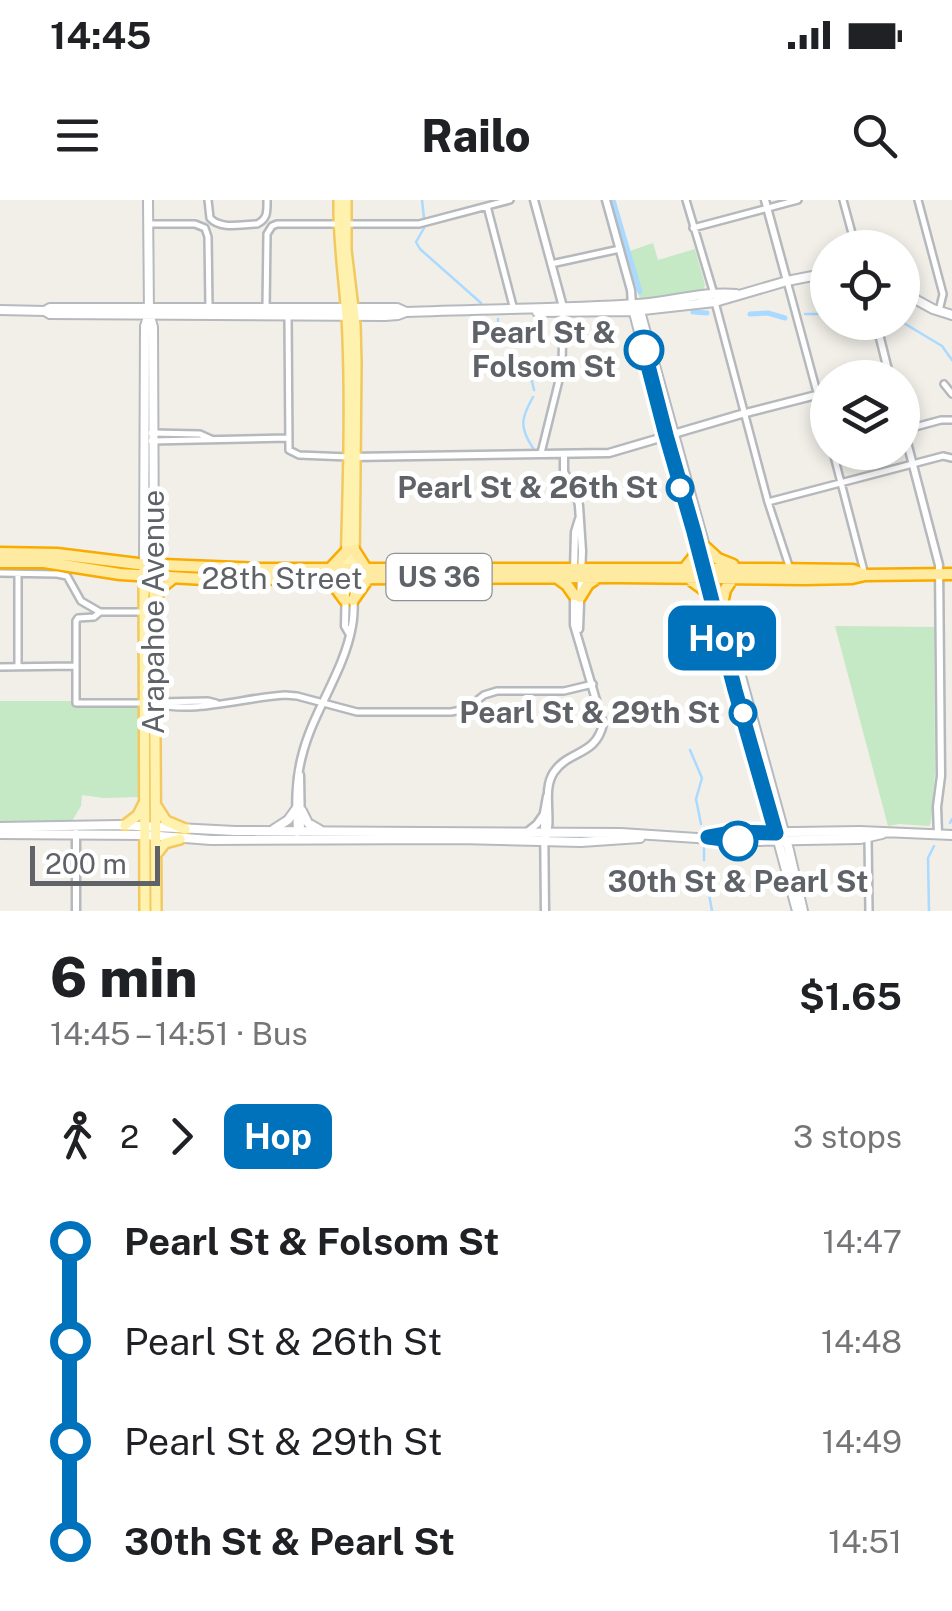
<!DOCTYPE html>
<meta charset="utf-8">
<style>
body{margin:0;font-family:"Public Sans",sans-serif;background:#f6f6f6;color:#202124;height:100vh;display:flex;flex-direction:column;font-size:38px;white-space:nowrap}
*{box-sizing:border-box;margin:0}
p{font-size:32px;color:#757577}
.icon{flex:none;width:55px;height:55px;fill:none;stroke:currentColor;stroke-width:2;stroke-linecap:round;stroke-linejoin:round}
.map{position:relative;height:711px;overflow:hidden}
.details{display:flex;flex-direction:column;background:#fff;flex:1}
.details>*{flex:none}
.badge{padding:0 20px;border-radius:15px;font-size:35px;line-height:65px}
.fabs{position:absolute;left:810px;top:30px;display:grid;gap:20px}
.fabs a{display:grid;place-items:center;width:110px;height:110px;border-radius:50%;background:#fff;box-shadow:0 5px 15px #0003;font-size:50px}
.scale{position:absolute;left:30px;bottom:25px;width:130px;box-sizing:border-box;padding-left:10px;border:5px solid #5f6368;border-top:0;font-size:28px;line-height:35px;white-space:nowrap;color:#5f6368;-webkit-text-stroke:8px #fff;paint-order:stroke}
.map>.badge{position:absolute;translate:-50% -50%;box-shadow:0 0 0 5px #fff}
.legs{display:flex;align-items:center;gap:15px;height:110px;padding:0 50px;font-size:32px}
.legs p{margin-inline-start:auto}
.head{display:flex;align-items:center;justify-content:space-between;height:170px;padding:0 50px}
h1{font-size:55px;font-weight:800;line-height:75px}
ul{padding:0 50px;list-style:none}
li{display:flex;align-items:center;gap:35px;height:100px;font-size:38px}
li i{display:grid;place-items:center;width:15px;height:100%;margin:0 12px;background:currentColor}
li i::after{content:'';width:25px;height:25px;margin:-12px;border:8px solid;border-radius:50%;background:#fff}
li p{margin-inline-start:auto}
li:first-child i{background:linear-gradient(#0000 50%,currentColor 0)}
li:last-child i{background:linear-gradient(currentColor 50%,#0000 0)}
.status{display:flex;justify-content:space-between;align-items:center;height:70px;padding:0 50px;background:#fff;direction:ltr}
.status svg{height:28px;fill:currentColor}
header{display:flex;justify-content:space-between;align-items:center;height:130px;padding:0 50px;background:#fff;font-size:45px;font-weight:800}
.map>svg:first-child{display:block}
.green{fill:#c5e8c5}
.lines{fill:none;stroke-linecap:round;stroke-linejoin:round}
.stream{stroke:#aadaff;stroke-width:2.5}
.canal{stroke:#aadaff;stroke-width:5}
.minor-casing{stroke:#b5b8bc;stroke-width:10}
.tertiary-casing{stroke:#b5b8bc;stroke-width:11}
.secondary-casing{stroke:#b6babf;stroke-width:12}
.primary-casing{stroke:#f2c960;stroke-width:14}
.trunk-casing{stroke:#f9ab00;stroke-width:15}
.minor{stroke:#fff;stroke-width:5}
.tertiary{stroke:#fff;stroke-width:6}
.secondary{stroke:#fff;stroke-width:8}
.primary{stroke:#fff2af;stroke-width:9}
.trunk{stroke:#feeaa1;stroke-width:10}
.line-1-casing{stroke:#fff;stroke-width:22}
.line-1{stroke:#0072bc;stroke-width:15}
.stop-1-dot{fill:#fff;stroke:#0072bc;stroke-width:5}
.labels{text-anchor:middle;stroke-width:10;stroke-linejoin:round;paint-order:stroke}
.shield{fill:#fff;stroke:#8f9295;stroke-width:2.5}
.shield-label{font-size:28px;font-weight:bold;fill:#5f6368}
.stop-label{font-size:30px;font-weight:bold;fill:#5f6368;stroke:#fff;text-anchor:end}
.street-label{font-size:30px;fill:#5f6368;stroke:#fff}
</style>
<div class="status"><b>14:45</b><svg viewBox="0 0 49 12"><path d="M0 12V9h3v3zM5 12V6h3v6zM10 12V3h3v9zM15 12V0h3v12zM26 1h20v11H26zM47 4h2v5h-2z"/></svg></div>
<header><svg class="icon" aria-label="menu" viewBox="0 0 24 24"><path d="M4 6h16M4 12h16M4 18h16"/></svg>Railo<svg class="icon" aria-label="search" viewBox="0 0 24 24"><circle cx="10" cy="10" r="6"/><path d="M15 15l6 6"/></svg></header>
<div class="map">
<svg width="952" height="711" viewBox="0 0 952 711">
<rect width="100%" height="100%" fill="#f1efe8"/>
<path class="green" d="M653,43L658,60L695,49L705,85L703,91L642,100L639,96L627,52Z
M835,426L934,427L935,572L931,622L929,626L899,624L888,626Z
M0,501H72L73,506H141L140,597L103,598L82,595L81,606L72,621L0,623Z"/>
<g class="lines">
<path class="stream" d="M422,0L424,18
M424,28L416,42L420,49L481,103
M805,114H828
M498,119V130
M902,122L942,146L952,160
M498,160L499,164
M501,168C507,175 523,175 532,181L534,190
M533,248C519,227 521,218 533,197
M690,550L702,578L696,599L701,624
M950,623L952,619
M704,646V660
M705,672L712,711
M929,711L928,658L934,646"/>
<path class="canal" d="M613,0L640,92
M693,112L707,113
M750,114L768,113L785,118"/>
<g class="minor-casing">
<path id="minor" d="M208,0L210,18C221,30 242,24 257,24C268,19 267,11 267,0
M686,0L714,94L700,102
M843,0L856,48
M918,0L943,94L939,111
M487,6L514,110
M149,24H195L205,28L208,37L209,107
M693,28L798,0
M551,64L620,49
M787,81L828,233
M715,102L768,302L790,369
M266,109L267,34L272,26L277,24H419L510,0
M288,116L289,250L299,255L348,257
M944,184L952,194
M904,230L941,220H952
M151,233L200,234L211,239
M151,241L288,238
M833,252L865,375
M541,253L562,168L563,114
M768,302L943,256L952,258
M0,373L57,374L67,376L81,401L100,412
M18,375V466
M144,412H100L94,417L78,418L76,421V503H144
M0,467L76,466
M158,502L208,501L216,503
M155,503C192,515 246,497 285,495L297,496L357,512H451L466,509L484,495L497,491H564L593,484
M868,638L869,711"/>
</g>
<g class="tertiary-casing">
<path id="tertiary" d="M534,0L563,107
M606,0L631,90L632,105
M765,0L787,81
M876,122L890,178
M902,223L939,365L941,576L937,607L938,634
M564,254V272L577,295L579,306L582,351L579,429
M352,257L609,253L738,215L828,192
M574,370L575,332L579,319
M346,380L345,426L349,433
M300,575L301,632
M527,632L537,624L544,614
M297,633C296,607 295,582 302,556C313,511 344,472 352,426C355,412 353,395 354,380
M545,641C554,619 541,591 554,572C569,550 596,556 603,524L574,425V393
M76,711V633
M545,711L544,613L547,596"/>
</g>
<g class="secondary-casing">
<path id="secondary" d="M902,92L933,109L952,115
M638,104L789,650L803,711
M632,105L666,235L695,333L797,711
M0,110L45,111L50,114L385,116L398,115L406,112
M45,111L50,108H397L406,112C483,109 560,109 637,104C670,102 703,91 736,94
M537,112L634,111L715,102L787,81L828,73
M149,114L153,127L154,365
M144,364L145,126L149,114L148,0
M302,611L308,623L320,630
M0,627L119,625L235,631L621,633L742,641L860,639L882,634
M274,629L288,620L296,609
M0,634L145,635L211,640L460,639L581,642L640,638
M717,635L735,633L860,631L952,635"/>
</g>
<g class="primary-casing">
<path id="primary" d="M339,0C338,48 347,92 348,139C351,217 348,294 346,372
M346,0V50L355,125L356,163L354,372
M144,369L145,711
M154,372L156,711
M157,607L166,621L185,629
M125,625L138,615L144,603
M158,652L165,643L180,639"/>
</g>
<g class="trunk-casing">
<path id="trunk" d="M706,348L718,359L733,365
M354,350L366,369
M0,353L57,354L138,364L259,369H772L853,370L865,375
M0,362H44L120,374L204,379L617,377L804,379L852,378L865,375L952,374
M331,368L347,351
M685,368L694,357L698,346
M556,377L567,385L574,395
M691,380L710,394
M331,381L345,400
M580,397L588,384L598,377
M155,398L163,386L173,378
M353,400L367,380
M721,408L725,390L732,379"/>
</g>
<use href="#minor" class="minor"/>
<use href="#tertiary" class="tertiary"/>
<use href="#secondary" class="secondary"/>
<use href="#primary" class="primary"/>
<use href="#trunk" class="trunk"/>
</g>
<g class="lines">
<g class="line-1-casing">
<path id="line-1" d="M644,150L666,235L694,332L735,490L776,633L735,632L708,637L738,641"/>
</g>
<use href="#line-1" class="line-1"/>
</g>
<g class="stop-1-dot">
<circle cx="644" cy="150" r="18"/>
<circle cx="680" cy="288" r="12"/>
<circle cx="743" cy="513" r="12"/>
<circle cx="738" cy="641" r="18"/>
</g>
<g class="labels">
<rect class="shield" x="386.5" y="354" width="105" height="46" rx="8"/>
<g class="shield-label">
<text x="439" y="387">US 36</text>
</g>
<g class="stop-label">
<text x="616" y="143">Pearl St &amp;<tspan x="616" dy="34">Folsom St</tspan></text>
<text x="658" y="298">Pearl St &amp; 26th St</text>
<text x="720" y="523">Pearl St &amp; 29th St</text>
<text x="738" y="692" text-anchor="middle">30th St &amp; Pearl St</text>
</g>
<g class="street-label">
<text x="282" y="389">28th Street</text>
<text transform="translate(154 412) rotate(-90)" y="10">Arapahoe Avenue</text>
</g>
</g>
</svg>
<div class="fabs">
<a><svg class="icon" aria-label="locate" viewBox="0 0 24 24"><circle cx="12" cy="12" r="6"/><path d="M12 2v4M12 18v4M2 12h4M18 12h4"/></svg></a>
<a><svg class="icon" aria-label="layers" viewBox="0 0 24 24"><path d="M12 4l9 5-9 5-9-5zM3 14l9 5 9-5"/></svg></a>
</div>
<div class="scale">200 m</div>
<b class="badge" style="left:722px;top:438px;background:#0072bc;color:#fff">Hop</b>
</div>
<section class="details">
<div class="head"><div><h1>6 min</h1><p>14:45 – 14:51 · Bus</p></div><b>$1.65</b></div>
<div class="legs"><svg class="icon" aria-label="walk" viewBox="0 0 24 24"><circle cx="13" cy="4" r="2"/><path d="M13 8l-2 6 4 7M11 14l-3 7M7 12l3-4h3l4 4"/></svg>2<svg class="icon" aria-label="forward" viewBox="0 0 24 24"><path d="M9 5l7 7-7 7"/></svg><b class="badge" style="background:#0072bc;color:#fff">Hop</b><p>3 stops</p></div>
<ul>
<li><i style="color:#0072bc"></i><b>Pearl St &amp; Folsom St</b><p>14:47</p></li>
<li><i style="color:#0072bc"></i><span>Pearl St &amp; 26th St</span><p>14:48</p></li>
<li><i style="color:#0072bc"></i><span>Pearl St &amp; 29th St</span><p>14:49</p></li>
<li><i style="color:#0072bc"></i><b>30th St &amp; Pearl St</b><p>14:51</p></li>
</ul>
</section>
